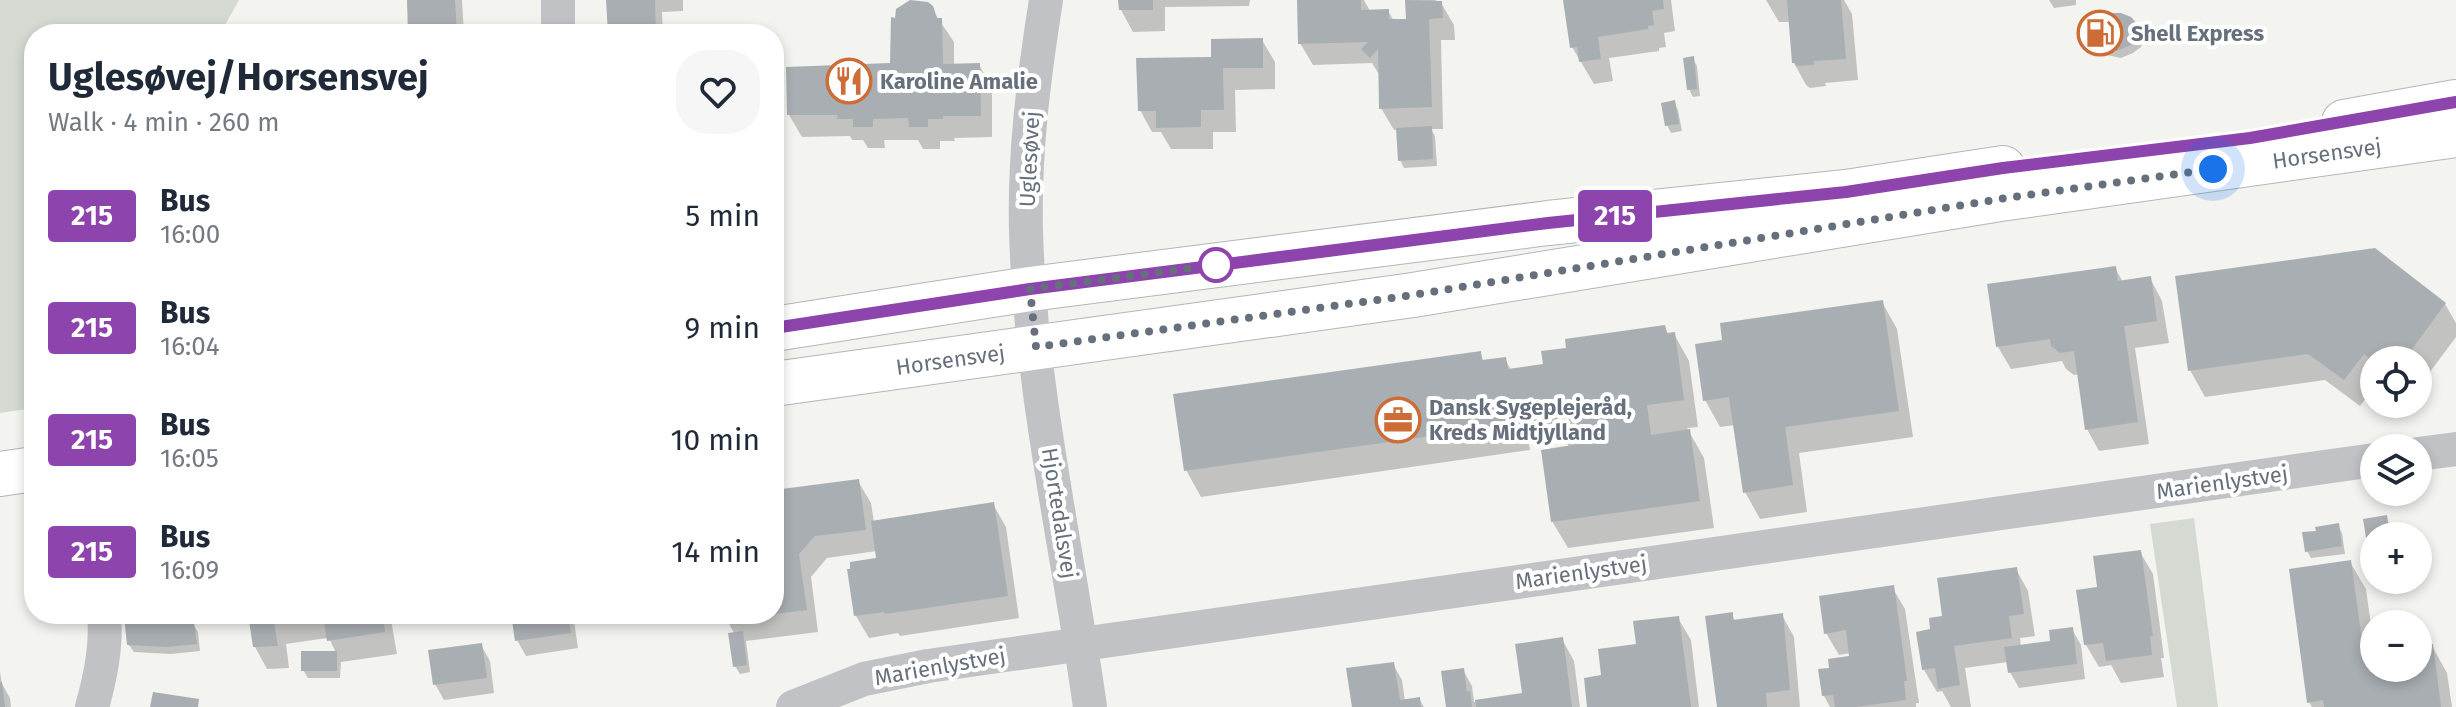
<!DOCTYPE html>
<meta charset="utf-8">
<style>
body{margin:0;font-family:"Fira Sans",sans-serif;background:#f6f6f7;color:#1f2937;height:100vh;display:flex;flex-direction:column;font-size:30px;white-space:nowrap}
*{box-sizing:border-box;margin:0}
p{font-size:26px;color:#747a83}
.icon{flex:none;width:44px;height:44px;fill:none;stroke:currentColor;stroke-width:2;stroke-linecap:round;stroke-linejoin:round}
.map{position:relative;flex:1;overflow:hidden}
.sheet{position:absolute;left:24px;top:24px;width:760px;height:600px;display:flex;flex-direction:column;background:#fff;border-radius:32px;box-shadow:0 4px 12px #0003}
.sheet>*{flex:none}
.badge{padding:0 16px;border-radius:6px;font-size:28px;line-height:52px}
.tools{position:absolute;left:2360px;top:346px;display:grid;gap:16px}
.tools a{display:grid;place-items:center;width:72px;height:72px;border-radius:50%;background:#fff;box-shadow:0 4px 12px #0003;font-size:40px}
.you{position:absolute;width:40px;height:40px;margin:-20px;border:6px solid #fff;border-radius:50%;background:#1a73e8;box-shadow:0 0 0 12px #1a73e833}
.map>.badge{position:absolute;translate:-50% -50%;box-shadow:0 0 0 4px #fff}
.round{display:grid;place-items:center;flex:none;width:84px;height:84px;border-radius:32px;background:#f6f6f7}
.overview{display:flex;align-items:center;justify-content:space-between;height:136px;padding:0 24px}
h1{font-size:38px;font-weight:700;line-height:60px}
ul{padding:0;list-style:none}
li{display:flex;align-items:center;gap:24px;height:112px;padding:0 24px}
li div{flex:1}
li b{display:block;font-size:30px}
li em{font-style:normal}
li .badge{min-width:88px;font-weight:700;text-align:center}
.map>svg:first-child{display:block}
.green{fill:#d4dad1}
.shadow{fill:#0003}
.building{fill:#a9aeb3}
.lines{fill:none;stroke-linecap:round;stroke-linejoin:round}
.primary-casing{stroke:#b3b6b9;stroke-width:46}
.minor{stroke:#c0c2c5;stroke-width:34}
.primary{stroke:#fff;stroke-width:44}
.line-casing{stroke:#fff;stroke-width:18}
.line{stroke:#8e44ad;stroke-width:12}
.walk{stroke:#66707d;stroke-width:8;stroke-dasharray:0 14.4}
.stop-dot{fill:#fff;stroke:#8e44ad;stroke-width:4}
.labels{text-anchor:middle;stroke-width:8;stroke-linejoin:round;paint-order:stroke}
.poi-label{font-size:22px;font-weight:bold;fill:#66707d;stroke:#fff;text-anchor:start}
.street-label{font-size:22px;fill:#66707d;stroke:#fff}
</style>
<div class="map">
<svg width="2456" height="707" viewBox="0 0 2456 707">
<rect width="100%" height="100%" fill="#f3f3f0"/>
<path class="green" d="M0,0H239L220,34H34V408L0,413Z
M2194,518L2218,707H2177L2150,524Z"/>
<path class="shadow" d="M409,0H462L464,34H410Z
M608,0H683V11L662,12L663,34H610Z
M1118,0H1250L1249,6L1165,7V31L1133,32L1121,10Z
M1299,0H1364L1370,11H1388L1394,21H1408L1407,0H1435L1437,3H1441L1454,25L1455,40H1441L1443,129H1431L1435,136L1437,166L1404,168L1400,160L1398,130H1394L1381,108L1380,76L1372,63L1313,65L1300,43Z
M1576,0H1671L1675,31L1664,33L1666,47L1659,48V51L1609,58L1613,81L1594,84L1572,47Z
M1766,0H1844L1852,14L1858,80L1825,83L1826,86L1810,88L1806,85L1794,63L1791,22H1779Z
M2049,0H2076V5L2054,8Z
M931,8L954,42V65H979L992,87V137L954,138L955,141H940V149H923L918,140H884L885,148H868L863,140H852L850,136L802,137L789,115L892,64Z
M2136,26L2143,41L2141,47L2133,53L2121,58L2102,54L2090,33Z
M1262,40L1275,62V89L1235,90L1236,132H1213V149H1171L1161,132H1152L1140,110L1213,59Z
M1693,59L1697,66L1700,96L1693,97L1689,89Z
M1674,102L1678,110L1682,131L1671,133L1667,125Z
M2115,268L2123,282L2150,278L2162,301L2169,343L2135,348L2149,444L2099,451L2087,429L2079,374L2074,375L2066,369L2062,361L2011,369L1998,347Z
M1882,302L1897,329L1913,437L1799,453L1807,512L1760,519L1745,492L1735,425L1720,427L1705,400Z
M2445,304L2456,323V337L2418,388V360H2374V387L2360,406L2325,380L2205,397L2190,370Z
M1664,327L1669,335L1674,334L1689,361L1698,427L1687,428L1704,458L1714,528L1568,548L1552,521L1570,448L1561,434L1528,438L1530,450L1201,497L1186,470L1480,353L1484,362L1505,359L1511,370L1545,365L1569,349Z
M858,481L871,503L874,522L993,504L1006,527L1019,618L900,636L898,633L869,638L856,616L850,571L878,560L877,551L827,558L811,577L818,632L746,641L750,672L740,674L735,666V635L724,614H774V492Z
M2386,518L2390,525L2392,536H2374V551L2369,543Z
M2338,526L2342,533L2345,554L2311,558L2307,551Z
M2140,552L2153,574L2164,658H2161L2164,677L2121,683L2111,665L2099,667L2086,645L2099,588Z
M2350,562L2366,589L2374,647V668H2418V648L2432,646L2447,673L2452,707H2312L2309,702Z
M2016,569L2028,591L2035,636L2020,638L2021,647L2052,643L2072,629L2081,645L2085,679L2019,688L2010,672L2008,662L1965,668L1971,707H1951L1942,691L1937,692L1924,670L1919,633L1932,631L1945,618Z
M1892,587L1905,609L1919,703H1916V707H1830L1824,696L1831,670L1852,658L1851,653L1839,655L1826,633Z
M176,614H182L186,625L193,624L198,632L200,651L171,654L134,652L129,645Z
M250,614H390L397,654L341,662L340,678H308L303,670L336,653L329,638L320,639L286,644L289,668L267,669L255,647Z
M513,614H573L578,648L526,656L517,640Z
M1732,615L1736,622L1782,615L1794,637L1800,707H1719Z
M1678,618L1691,640L1699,707H1590L1604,677L1639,646Z
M1562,639L1574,661L1580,707H1448L1463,670L1472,686L1474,702L1524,695Z
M481,645L490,661L494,693L444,700L435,684Z
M1393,664L1402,680L1405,701L1419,699L1424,707H1354Z
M0,672L2,684L10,698L11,707H0Z"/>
<path class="building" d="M407,0H455L457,34H408Z
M606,0H655L656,34H608Z
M910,0L928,2L933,6L937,18H942L943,64L980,63L981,116H943V119H928V127H909L908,118L873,119V127H853V119H837L838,115H787L786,67L890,63L891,17L895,18L896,9Z
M1118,0H1153V10H1119Z
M1297,0H1361V10L1389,9V19H1406L1405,0L1442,1L1443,18L1429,19L1432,107L1379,109L1378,49L1370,58L1361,49L1368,42L1298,44Z
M1563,0H1663L1664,9L1652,11L1654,25L1648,26V29L1598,37L1601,59L1579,62L1577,47L1570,48Z
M1787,0H1841L1846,59L1814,61V65L1796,66L1795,63H1792Z
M2108,13H2121L2131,17L2138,25L2140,32L2137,39L2129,46L2116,51L2103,50L2095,46L2089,37L2088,33L2092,26Z
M1263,38V68H1223L1224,110H1201V127L1156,128V111H1138L1136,58L1211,57V39Z
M1694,56L1697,89L1687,90L1683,58Z
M1675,100L1679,124L1665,126L1661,103Z
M1432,126L1433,159L1398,161L1396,128Z
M2375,248L2446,303L2404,360L2374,362L2364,354L2344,380L2308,354L2188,371L2175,276Z
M2116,266L2118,281L2151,276L2157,321L2124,326L2138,422L2085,430L2074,351L2060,353L2051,346L2050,339L1996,347L1987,284Z
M1883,300L1899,411L1785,427L1793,485L1743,493L1729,397L1703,401L1695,344L1722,340L1720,323Z
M1665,325L1667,333L1675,332L1684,400L1647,405L1651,435L1690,429L1700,501L1551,522L1541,450L1579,444L1575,416L1551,419L1549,407L1514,412L1516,424L1184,471L1173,394L1481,351L1482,360L1506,357L1508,369L1543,364L1541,351L1566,348L1565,339Z
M859,479L866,530L815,536L799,554L807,610L774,614V490Z
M994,502L1008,596L885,614L884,612L854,616L847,569H850V562L876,558L871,521Z
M2387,515L2390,536H2374V543L2367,544L2363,519Z
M2339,523L2342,546L2305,552L2302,532L2316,531L2315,527Z
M2141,550L2153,636H2150L2152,655L2106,661L2103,643L2084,645L2076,590L2097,587L2093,556Z
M2351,560L2362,641L2372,640L2374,668H2418V646L2433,644L2441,707H2324L2323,700L2307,703L2289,569Z
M2017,567L2024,614L2009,616L2012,638L1954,646L1960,685L1938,689L1935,668L1922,670L1916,632L1930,629L1929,618L1942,616L1937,578Z
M1894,585L1907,681H1904L1906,700L1856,707H1835L1833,695L1822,696L1818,669L1829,668L1828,659L1849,656L1846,630L1824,634L1819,596Z
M1733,612V620L1783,613L1790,690L1766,693L1767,707H1717L1705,616Z
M154,614H183L184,623L194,622L197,644L166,647L127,645L124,617Z
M248,614H383L385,632L327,641L323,616L306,617L274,622L278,646L253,647Z
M511,614H568L571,633L515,641Z
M733,614H760V616L734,619Z
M1679,616L1691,707H1587L1584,678L1601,675L1598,649L1636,644L1633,621Z
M2073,627L2077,664L2008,673L2004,647L2050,641L2049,630Z
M743,631L747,665L733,667L728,633Z
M1563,637L1572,707H1476L1475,700L1522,693L1515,644Z
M482,643L487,678L433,685L428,650Z
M301,651H337V671H301Z
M1394,662L1400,700L1420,697L1421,707H1352L1346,668Z
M1464,668L1467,692L1470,691L1472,707H1446L1441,671Z
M0,682H2L5,707H0Z
M153,692L199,699L198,707H150Z"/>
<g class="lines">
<g class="primary-casing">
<g id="primary">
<path d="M2344,122L2456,102"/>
<path d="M774,329L1030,289L1548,223L1846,192L2003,168"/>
<path id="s1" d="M774,384L1413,295L2000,199L2456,135"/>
<path d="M0,474L34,469"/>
</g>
</g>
<path class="minor" d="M558,0V34
M1046,0C1034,76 1024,153 1026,230C1030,390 1068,549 1090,707
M2418,454L2456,449
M92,707C100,679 107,643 104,614
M793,707L864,679L928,666L2374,460"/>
<use href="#primary" class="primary"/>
</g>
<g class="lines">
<g class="line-casing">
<path id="line" d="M774,328L1030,289L1548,223L1846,192L2003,168L2250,138L2456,102"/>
</g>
<use href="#line" class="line"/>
<path class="walk" d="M1216,265L1030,289L1036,347L1413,295L2000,199L2213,169"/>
</g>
<defs>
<g id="fuel-ring" transform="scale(2.3)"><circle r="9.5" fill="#fff" stroke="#cd6c36" stroke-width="1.5"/><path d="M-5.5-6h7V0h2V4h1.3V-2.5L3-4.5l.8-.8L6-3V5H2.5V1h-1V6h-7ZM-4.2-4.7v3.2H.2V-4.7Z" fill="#cd6c36"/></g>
<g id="restaurant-ring" transform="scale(2.3)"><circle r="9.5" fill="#fff" stroke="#cd6c36" stroke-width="1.5"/><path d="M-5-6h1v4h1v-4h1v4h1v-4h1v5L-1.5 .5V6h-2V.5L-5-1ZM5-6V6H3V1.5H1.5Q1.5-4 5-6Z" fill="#cd6c36"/></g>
<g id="office-ring" transform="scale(2.3)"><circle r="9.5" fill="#fff" stroke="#cd6c36" stroke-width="1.5"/><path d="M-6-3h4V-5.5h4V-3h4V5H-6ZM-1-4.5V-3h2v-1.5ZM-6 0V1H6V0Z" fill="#cd6c36"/></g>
</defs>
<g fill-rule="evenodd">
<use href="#fuel-ring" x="2100" y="33"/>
<use href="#restaurant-ring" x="849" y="81"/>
<use href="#office-ring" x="1398" y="420"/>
</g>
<circle class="stop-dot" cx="1216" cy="265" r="16"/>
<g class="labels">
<g class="poi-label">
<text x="2131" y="41">Shell Express</text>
<text x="880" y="89">Karoline Amalie</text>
<text x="1429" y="415">Dansk Sygeplejeråd,<tspan x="1429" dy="25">Kreds Midtjylland</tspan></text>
</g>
<g class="street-label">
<text dy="8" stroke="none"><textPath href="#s1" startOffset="1570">Horsensvej</textPath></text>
<text transform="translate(1029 159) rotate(-87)" y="8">Uglesøvej</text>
<text dy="8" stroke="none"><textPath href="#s1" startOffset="178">Horsensvej</textPath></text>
<text transform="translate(2222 482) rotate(-8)" y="8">Marienlystvej</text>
<text transform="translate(1060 513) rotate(81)" y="8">Hjortedalsvej</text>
<text transform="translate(1581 572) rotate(-8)" y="8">Marienlystvej</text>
<text transform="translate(940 666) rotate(-10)" y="8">Marienlystvej</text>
</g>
</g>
</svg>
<div class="tools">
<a><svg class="icon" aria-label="locate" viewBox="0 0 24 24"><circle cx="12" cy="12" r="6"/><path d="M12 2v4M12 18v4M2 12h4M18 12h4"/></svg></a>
<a><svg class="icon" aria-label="layers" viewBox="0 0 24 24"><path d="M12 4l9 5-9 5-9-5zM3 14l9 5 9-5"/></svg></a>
<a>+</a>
<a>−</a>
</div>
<div class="you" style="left:2213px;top:169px"></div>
<b class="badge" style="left:1615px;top:216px;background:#8e44ad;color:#fff">215</b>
<section class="sheet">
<div class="overview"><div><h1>Uglesøvej/Horsensvej</h1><p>Walk · 4 min · 260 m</p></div><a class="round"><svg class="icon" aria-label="heart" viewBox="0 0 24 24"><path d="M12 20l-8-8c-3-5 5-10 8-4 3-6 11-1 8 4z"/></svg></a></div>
<ul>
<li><span class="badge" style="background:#8e44ad;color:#fff">215</span><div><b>Bus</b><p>16:00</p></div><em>5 min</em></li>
<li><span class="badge" style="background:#8e44ad;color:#fff">215</span><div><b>Bus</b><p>16:04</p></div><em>9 min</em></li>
<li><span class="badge" style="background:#8e44ad;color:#fff">215</span><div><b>Bus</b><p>16:05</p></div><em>10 min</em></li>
<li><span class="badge" style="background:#8e44ad;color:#fff">215</span><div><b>Bus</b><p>16:09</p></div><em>14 min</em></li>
</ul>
</section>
</div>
